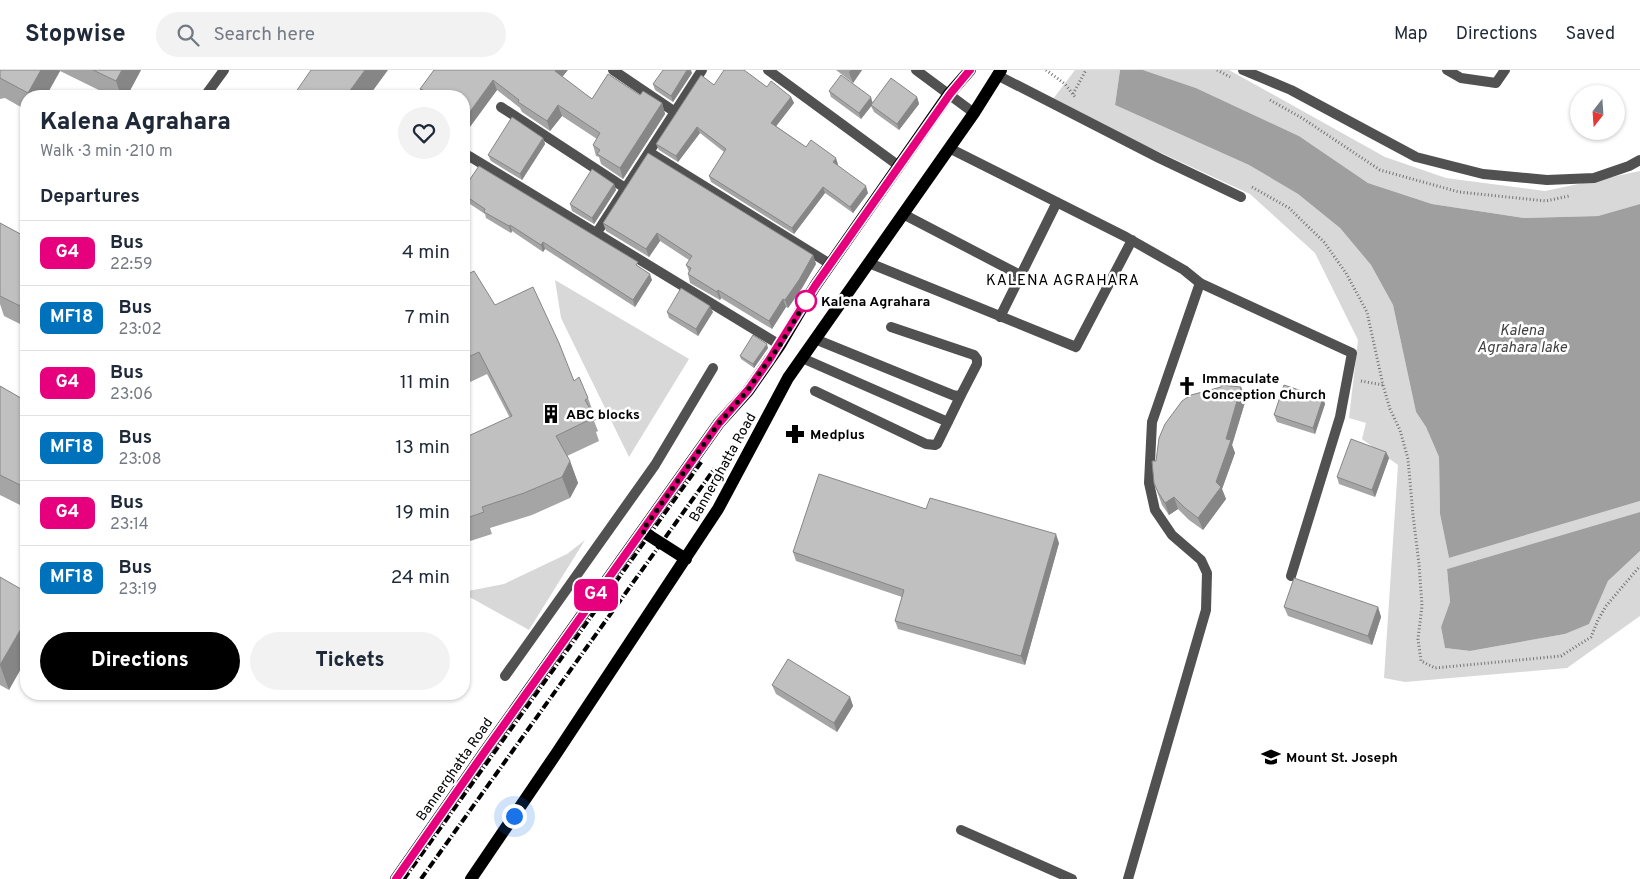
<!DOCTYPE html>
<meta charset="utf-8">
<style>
body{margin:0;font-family:Overpass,sans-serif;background:#f2f2f3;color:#1f2937;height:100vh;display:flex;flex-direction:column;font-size:19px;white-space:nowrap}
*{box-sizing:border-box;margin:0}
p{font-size:16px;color:#747a83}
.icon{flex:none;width:28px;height:28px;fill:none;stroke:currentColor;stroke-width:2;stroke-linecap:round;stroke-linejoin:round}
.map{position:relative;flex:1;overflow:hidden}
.panel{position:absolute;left:20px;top:20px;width:450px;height:610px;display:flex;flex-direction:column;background:#fff;border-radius:20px;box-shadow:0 1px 4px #0004}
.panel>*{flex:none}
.badge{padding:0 10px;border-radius:8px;font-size:18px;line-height:32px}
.needle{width:32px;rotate:197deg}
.fabs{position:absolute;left:1570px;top:15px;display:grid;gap:10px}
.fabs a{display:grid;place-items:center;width:55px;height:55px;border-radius:50%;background:#fff;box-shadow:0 1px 4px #0004;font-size:25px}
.you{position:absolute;width:25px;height:25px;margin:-12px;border:4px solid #fff;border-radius:50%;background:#1a73e8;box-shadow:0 0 0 8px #1a73e833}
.map>.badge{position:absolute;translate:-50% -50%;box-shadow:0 0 0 2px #fff}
h2{padding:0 20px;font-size:19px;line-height:45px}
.round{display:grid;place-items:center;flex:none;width:52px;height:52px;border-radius:26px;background:#f2f2f3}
.overview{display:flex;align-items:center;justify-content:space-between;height:85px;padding:0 20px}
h1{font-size:24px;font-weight:800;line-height:38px}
.cta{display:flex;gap:10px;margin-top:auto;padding:10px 20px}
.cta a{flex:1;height:58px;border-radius:30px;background:#000;color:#fff;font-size:20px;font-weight:800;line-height:58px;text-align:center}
.cta a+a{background:#f2f2f3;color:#1f2937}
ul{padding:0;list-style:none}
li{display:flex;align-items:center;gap:15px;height:65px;padding:0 20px;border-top:1px solid #e0e1e3}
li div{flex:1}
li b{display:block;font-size:19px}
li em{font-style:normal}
li .badge{min-width:55px;font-weight:700;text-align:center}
header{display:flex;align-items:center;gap:30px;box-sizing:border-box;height:70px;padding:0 25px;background:#fff;border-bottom:1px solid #e0e1e3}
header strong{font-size:24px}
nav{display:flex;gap:28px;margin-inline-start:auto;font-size:18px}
.search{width:350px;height:45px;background:#f2f2f3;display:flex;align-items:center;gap:12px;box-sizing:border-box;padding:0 18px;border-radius:28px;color:#747a83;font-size:19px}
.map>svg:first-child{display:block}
.green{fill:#d8d8d8}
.water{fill:#9f9f9f}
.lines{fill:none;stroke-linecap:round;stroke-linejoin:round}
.path{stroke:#737373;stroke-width:3;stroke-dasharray:1 2.5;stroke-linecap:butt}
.service{stroke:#515151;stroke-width:10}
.minor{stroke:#515151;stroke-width:10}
.primary{stroke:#000;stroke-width:12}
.rail{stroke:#000;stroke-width:4;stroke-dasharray:8 2.5 1 2.5;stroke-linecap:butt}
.wall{fill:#a5a5a5}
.shaded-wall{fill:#868686}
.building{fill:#c0c0c0;stroke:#868686}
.line-casing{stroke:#fff;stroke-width:11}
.line{stroke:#e6007e;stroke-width:8}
.walk{stroke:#000;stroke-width:5;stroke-dasharray:0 9}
.stop-dot{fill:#fff;stroke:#e6007e;stroke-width:2.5}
.labels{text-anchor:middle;stroke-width:5;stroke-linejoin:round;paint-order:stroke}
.stop-label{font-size:14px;font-weight:bold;fill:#000;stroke:#fff;text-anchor:start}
.poi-label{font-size:14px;font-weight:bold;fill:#000;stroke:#fff;text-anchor:start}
.street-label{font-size:14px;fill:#000;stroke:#fff}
.neighbourhood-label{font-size:15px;letter-spacing:1px;fill:#000;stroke:#fff}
.water-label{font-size:15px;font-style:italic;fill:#404040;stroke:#fff}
</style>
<header>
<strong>Stopwise</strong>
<div class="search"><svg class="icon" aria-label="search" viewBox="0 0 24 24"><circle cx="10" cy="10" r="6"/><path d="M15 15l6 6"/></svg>Search here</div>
<nav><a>Map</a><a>Directions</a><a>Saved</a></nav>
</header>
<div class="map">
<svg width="1640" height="809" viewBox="0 0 1640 809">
<rect width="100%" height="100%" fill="#fff"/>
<path class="green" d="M1075,0H1120L1115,35L1249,95L1298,124L1340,158L1371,195L1393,235L1416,342L1426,357L1439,387L1440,444L1449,488L1640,431V442L1447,499L1450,532L1441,557L1445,578L1470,581L1565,564L1588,554L1608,511L1640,481V546L1567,598L1405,612L1384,608L1398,395L1362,369L1366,353L1349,348L1358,270L1315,183L1250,124L1086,48L1053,29Z
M1143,0H1229L1385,87L1446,108L1545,121L1640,101V134L1598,146L1524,148L1432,134L1368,113L1299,66L1196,18Z
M555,210L689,289L629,387L561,248Z
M585,470L529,560L464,524L468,521L504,514L567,484Z"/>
<path class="water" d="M1120,0H1143L1196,18L1299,66L1368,113L1432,134L1524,148L1598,146L1640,134V431L1449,488L1440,444L1439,387L1426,357L1416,342L1393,235L1371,195L1340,158L1298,124L1249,95L1115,35Z
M1640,442V481L1608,511L1589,554L1565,564L1470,581L1445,578L1441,557L1450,532L1447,499Z"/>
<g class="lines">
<path class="path" d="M1046,0L1065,14L1075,27
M1217,0L1230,7
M1073,24L1086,0
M1270,30L1302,48L1380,100L1459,122L1546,131L1569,126
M1252,117L1289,138L1324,172L1346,203L1367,242L1383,315L1390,339L1400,360L1408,389L1413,445L1419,494L1422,536L1418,569L1421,591L1435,598L1561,586L1591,567L1598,550L1606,536L1640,496
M1361,311L1383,315"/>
<path class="service" d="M1447,0L1461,8L1496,13L1505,0
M961,760L1072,809
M1128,809L1206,540L1207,503L1201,490L1172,465L1155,440L1149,413L1152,352L1200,213"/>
<path class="minor" d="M613,0L675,42
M768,0L899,96
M916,0L974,43
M1243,0L1291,20L1416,87L1483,104L1547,110L1594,108L1629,96L1640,90
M997,5L1159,88L1241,127
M205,26L224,0
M501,37L625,118
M949,78L1126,167L1184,200L1200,213L1352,283L1340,347L1291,506
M649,82L830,194
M469,86L780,275
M903,144L1020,205
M596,164L702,0
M869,193L1076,277L1132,170
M1000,247L1057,132
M815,269L955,326L961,325L977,294V289L974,285L891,257
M802,288L948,352
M815,321L926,374L935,375L937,374L961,325
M505,606L655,395L713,298"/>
<path class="primary" d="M642,461L686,489
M396,809L486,680L719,353L748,321L780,275L815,216L949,24L970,0
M471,809L556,684L718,439L788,308L974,43L1001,0"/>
<path class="rail" d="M404,809L702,391
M421,809L715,398"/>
</g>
<path class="wall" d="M0,0H141L127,26H111L60,1L46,26H26V40L5,28L0,29Z
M434,0L562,7L592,29L640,25L662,33L665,44L623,109L601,94L599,87L596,86L593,75L597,69L562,46L550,61L522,42L520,38L497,20L464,65V26L422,22L420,19Z
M836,0H862L853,13Z
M692,3L673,32L655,20L653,14Z
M714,15L791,27L794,33L776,56L806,77L838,94L837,95L868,123L853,143L825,123L794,164L711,112L709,106L724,82L700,63L678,92L659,80L656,74Z
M829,21L873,33L917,27L919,34L899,60L874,42L871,36L861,49L831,27Z
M543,68L545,74L522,110L491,91L488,85Z
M614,114L616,120L594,154L572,141L570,134Z
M464,118L640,197L652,210L635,237L545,179L543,182L512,161L511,163L486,148L485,144L464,130Z
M0,153L26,167V257L4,246L0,234Z
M603,153L813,185L816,194L802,218L788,238L786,237L772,259L721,228L720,230L690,213L688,204L689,202L686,195L689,190L660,171L649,187L606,161Z
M464,206L574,311L588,328L596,350L594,351L598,361L596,362L599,371L567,386L570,391L578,413L570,428L532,445L490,458L492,464L464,473V368L510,348L487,304L464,315Z
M667,242H713L698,266L669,248Z
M768,278L754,298L741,289L740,286Z
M0,316L26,331V438L0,425Z
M1323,328L1325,334L1315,364L1277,352L1274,345Z
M1246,329L1232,375L1235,383L1222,419L1226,429L1203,460L1189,450L1178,439L1169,445L1162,435L1154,413L1156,391Z
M1386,382L1389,388L1375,427L1339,414L1337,407Z
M926,439L1059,473L1025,595L898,559L895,551L902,527L796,491L793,482Z
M0,507L9,620L0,615Z
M1284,537H1378L1381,547L1372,575L1288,546Z
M772,615L850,627L853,636L837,662L776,624Z"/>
<path class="shaded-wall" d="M41,0H59L60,1L46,26H29L28,23Z
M122,0H141L127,26H121L116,11Z
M365,0H388L369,26H346Z
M556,0H568L559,11L555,1Z
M687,0H691L692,3L673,32L671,26Z
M851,0H862L853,13L849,2Z
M493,10L497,20L464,65V50Z
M791,27L794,33L774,59L771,53Z
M871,27L873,34L861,49L859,43Z
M917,27L919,34L899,60L897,54Z
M662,33L665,44L623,109L620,98Z
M558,35L562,46L550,61L547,51Z
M697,57L700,63L678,92L676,86Z
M543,68L545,74L522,110L520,104Z
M836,88L838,94L835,98L833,92Z
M614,114L616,120L594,154L592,148Z
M866,116L868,123L853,143L850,137Z
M823,117L825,123L794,164L792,158Z
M510,155L512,161L511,163L509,156Z
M657,163L660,171L649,187L646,179Z
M543,172L545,179L543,182L541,175Z
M813,185L816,194L802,218L788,238L785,230Z
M650,204L652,210L635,237L633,230Z
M718,220L721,228L720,230L717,222Z
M783,229L786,237L772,259L769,251Z
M710,236L713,242L698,266L696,259Z
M767,274L768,278L754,298L753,294Z
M1241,317L1246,329L1232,375L1235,383L1222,419L1226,429L1203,460L1198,448L1226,369Z
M1323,328L1325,334L1315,364L1313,358Z
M1386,382L1389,388L1375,427L1372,420Z
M570,391L578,413L570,428L562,407Z
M1174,427L1178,439L1169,445L1165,433Z
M1056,464L1059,473L1025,595L1021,586Z
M1378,537L1381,547L1372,575L1368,566Z
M26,550V590L9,620L0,595Z
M850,627L853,636L837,662L834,653Z"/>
<path class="building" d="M0,0H41L28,23L0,8Z
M93,0H122L116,11Z
M311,0H365L346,26H293Z
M434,0H556L555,1L592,29L608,4L640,25L643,21L662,33L620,98L597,84L600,80L593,75L600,63L558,35L547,51L518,32L519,30L493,10L464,50V26H419L423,20L420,19Z
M663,0H687L671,26L653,14Z
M724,0H744L767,17L771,11L791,27L771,53L806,77L811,70L836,88L833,92L866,116L850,137L823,117L792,158L709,106L726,79L697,57L676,86L656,74L701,5L714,15Z
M841,5L871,27L859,43L829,21Z
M891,8L917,27L897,54L871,35Z
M512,47L543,68L520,104L488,85Z
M648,83L813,185L799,210L785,230L783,229L769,251L718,220L717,222L688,204L691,198L686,195L692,186L657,163L646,179L603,153Z
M479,96L638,192L636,195L650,204L633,230L543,172L541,175L510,155L509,156L484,142L485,139L464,125V118Z
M592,99L614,114L592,148L570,134Z
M0,153L26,167V234L24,238L0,226Z
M474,201L495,235L533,217L559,273L574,311L579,307L588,328L585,330L590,339L587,341L591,349L556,366L570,391L562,407L524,423L482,437L484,442L464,449V368L512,346L479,282L464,289V206Z
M681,218L710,236L696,259L667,242Z
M753,265L767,274L753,294L740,286Z
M1221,315L1241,317L1226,369L1231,370L1216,412L1221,417L1198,448L1185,438L1174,427L1165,433L1158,422L1154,413L1152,391H1156L1159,368L1165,354L1182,331L1191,325L1221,317Z
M1284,315L1323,328L1313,358L1274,345Z
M0,316L26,331V418L0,405Z
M1351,369L1386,382L1372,420L1337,407Z
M819,404L926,439L930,428L1056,464L1021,586L895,551L904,520L793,482Z
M0,507L26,522V550L0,595Z
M1294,508L1378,537L1368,566L1284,537Z
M788,589L850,627L834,653L772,615Z"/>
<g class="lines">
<g class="line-casing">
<path id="line" d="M396,809L486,680L719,353L748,320L769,290L815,216L950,24L970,0"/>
</g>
<use href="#line" class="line"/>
<path class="walk" d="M514,746L686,488L642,461L719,353L748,320L758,305L780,275L806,231"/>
</g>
<defs>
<g id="church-bare" transform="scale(1.5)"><path d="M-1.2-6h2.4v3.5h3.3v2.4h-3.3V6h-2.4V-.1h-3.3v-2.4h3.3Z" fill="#000" stroke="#fff" stroke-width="2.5" paint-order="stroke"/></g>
<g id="building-bare" transform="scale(1.5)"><path d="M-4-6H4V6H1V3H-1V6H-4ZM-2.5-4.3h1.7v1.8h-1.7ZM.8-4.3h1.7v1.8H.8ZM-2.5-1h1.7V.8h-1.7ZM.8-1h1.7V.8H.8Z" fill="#000" stroke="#fff" stroke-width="2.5" paint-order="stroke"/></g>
<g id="pharmacy-bare" transform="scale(1.5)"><path d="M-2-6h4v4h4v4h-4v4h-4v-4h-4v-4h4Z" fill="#000" stroke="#fff" stroke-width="2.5" paint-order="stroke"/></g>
<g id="school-bare" transform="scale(1.5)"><path d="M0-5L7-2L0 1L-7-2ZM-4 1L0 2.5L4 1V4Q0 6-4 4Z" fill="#000" stroke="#fff" stroke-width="2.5" paint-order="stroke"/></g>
</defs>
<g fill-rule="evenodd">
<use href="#church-bare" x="1187" y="316"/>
<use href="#building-bare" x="551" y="344"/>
<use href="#pharmacy-bare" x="795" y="364"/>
<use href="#school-bare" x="1271" y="687"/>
</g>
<circle class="stop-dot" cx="806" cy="231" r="10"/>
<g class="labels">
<g class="stop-label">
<text x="821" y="236">Kalena Agrahara</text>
</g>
<g class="poi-label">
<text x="1202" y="313">Immaculate<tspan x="1202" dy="16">Conception Church</tspan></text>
<text x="566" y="349">ABC blocks</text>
<text x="810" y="369">Medplus</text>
<text x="1286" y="692">Mount St. Joseph</text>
</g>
<g class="street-label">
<text transform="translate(722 397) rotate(-61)" y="5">Bannerghatta Road</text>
<text transform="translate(454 699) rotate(-55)" y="5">Bannerghatta Road</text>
</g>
<g class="neighbourhood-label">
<text x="1063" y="215">KALENA AGRAHARA</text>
</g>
<g class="water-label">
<text x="1522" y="265">Kalena<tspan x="1522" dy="17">Agrahara lake</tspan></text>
</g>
</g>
</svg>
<div class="fabs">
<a><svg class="needle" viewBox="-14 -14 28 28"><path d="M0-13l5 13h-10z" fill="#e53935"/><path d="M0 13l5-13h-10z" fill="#747a83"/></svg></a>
</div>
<div class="you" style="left:514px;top:746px"></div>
<b class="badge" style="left:596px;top:525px;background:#e6007e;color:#fff">G4</b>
<section class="panel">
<div class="overview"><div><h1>Kalena Agrahara</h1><p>Walk · 3 min · 210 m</p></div><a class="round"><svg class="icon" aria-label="heart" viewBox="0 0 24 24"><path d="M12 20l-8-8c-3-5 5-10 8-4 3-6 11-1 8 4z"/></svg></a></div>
<h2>Departures</h2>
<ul>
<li><span class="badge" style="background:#e6007e;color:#fff">G4</span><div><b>Bus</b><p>22:59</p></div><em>4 min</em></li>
<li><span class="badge" style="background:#0072bc;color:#fff">MF18</span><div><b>Bus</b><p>23:02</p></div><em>7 min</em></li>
<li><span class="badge" style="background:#e6007e;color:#fff">G4</span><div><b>Bus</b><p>23:06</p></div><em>11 min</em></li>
<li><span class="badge" style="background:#0072bc;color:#fff">MF18</span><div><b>Bus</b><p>23:08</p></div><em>13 min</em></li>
<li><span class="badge" style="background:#e6007e;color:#fff">G4</span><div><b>Bus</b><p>23:14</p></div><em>19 min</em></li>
<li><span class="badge" style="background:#0072bc;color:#fff">MF18</span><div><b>Bus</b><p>23:19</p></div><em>24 min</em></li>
</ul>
<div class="cta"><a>Directions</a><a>Tickets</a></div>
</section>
</div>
